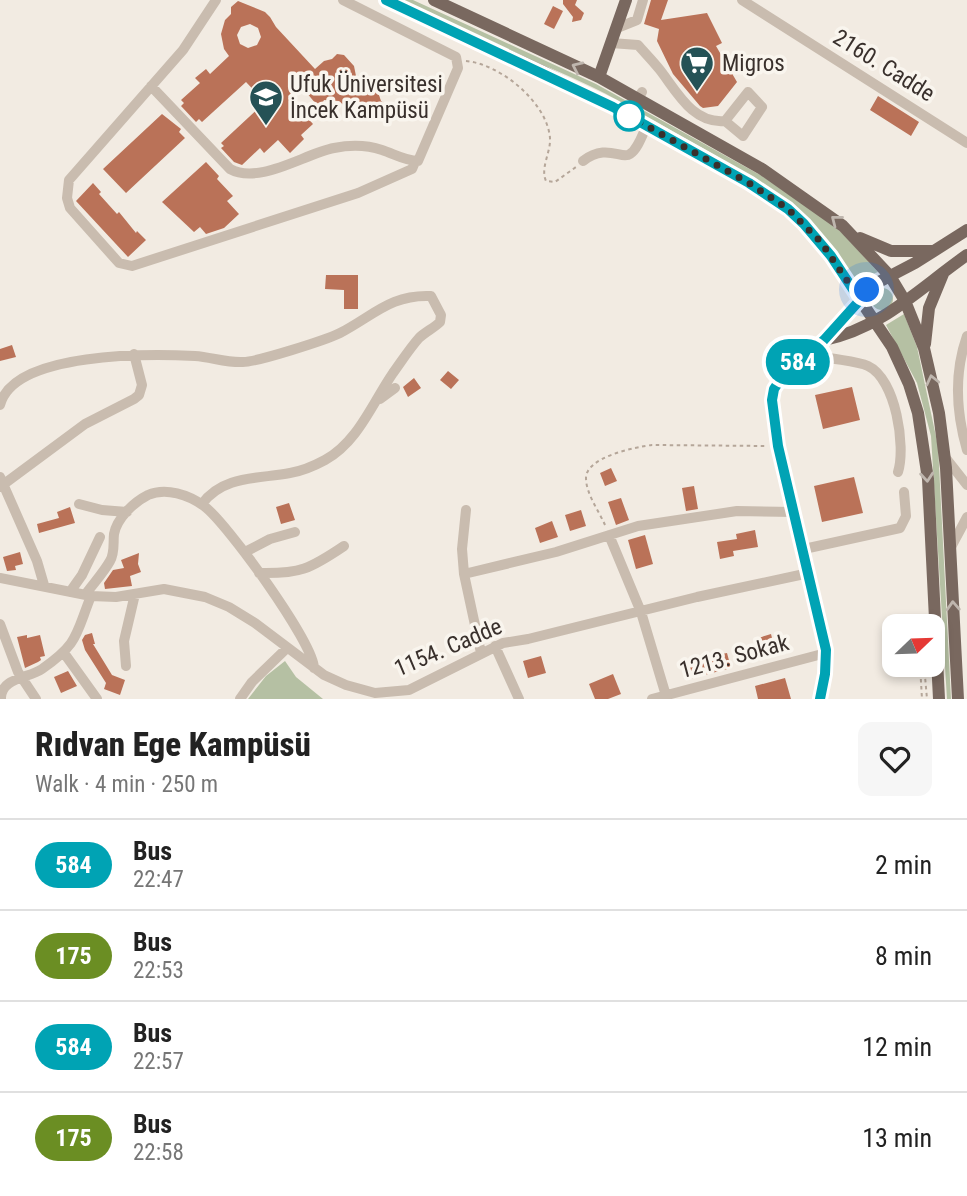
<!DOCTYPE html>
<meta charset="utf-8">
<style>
body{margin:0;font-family:"Roboto Condensed",sans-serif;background:#f6f6f6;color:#222;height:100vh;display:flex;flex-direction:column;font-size:26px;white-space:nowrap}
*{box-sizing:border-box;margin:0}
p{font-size:23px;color:#767676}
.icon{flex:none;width:38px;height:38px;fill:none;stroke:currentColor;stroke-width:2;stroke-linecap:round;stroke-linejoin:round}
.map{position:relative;height:699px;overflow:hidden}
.side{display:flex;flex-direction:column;background:#fff;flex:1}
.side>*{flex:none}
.badge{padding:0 14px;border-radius:23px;font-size:24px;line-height:46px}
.needle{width:46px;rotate:67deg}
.buttons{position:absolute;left:882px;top:614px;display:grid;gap:14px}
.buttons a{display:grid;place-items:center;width:63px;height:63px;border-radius:14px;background:#fff;box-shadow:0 4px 10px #0003;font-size:35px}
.you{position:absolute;width:35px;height:35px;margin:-18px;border:5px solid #fff;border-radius:50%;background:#1a73e8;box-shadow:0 0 0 10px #1a73e833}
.map>.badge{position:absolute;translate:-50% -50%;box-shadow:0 0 0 4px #fff}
.round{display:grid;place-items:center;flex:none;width:74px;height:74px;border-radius:14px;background:#f6f6f6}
.head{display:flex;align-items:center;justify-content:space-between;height:119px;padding:0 35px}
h1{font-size:33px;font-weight:800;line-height:52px}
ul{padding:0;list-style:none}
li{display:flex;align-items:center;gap:21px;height:91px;padding:0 35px;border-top:2px solid #e0e0e0}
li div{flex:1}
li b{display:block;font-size:26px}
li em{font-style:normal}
li .badge{min-width:77px;font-weight:700;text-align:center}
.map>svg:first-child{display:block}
.green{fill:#b5c0a3}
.building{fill:#ba7258;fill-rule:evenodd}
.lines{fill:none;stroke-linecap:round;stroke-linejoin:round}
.path{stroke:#b5a699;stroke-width:2;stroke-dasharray:3.5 3.5;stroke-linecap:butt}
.minor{stroke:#c9bcaf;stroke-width:10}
.major{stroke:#79685f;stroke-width:12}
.oneway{stroke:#bfb6ae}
.line-casing{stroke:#fff;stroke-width:16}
.line{stroke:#00a3b4;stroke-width:10}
.walk{stroke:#39302c;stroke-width:7;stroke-dasharray:0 12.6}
.stop-dot{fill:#fff;stroke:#00a3b4;stroke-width:3.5}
.labels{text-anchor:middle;stroke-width:7;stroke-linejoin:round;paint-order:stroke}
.poi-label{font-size:23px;fill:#39302c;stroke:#f9f5ee;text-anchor:start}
.street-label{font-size:23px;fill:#39302c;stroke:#f9f5ee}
</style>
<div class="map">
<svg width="967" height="699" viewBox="0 0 967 699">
<rect width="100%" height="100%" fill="#f2ebe2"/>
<path class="green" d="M402,0H413L596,84L762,176L826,220L842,233L878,272L868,276L858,285C815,211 766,184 695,144C661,125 627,104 592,87C529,57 463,34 402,0Z
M871 299a11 11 0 1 1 22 0a11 11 0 1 1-22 0Z
M904,314L917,347L938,446L951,699H947L931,436L917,383L886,325Z
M285,661L296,677L323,699H248L266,676Z"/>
<path class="building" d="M563,0H577L575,5L584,13L581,20L572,22L573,17L563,4Z
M651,0H668L661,20L707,13L722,43L716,46L737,82L718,106L703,108L700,106L673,74L657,41L659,29L644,24Z
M238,1L265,12L270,17L276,27L315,69L324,61L332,59L337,54L344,55L354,66L356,76L372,83L377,89L381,101L388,106L376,121L371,117L353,114L339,101L324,100L321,106L316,104L306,92L302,83L288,96L313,124L301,135L304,139L290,153L278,140L264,153L260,148L242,165L234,162L221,148L224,146L221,143L265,102L246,82L202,122L199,119L196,122L181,106L184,103L181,100L200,83L195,78L206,69L210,74L229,56L224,49L221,34L225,20L231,14V7ZM250,24L258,28L261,37L257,45L248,48L240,44L237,35L241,27Z
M553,6L563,11L554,29L544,24Z
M878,96L919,122L911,136L870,110Z
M162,114L181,129L179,132L185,138L126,193L103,169Z
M206,162L219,176L217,179L233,196L227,201L239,214L224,228L206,234L200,227L194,232L162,202Z
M93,183L101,192L99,194L117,214L119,212L136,233L137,231L146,240L128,257L76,201Z
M326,275H358V309H344V290L325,289Z
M12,345L16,357L0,361V349Z
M448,371L459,380L451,389L440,380Z
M414,378L421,388L408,397L403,387Z
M852,387L860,420L823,429L815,395Z
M611,468L617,481L605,486L600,473Z
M854,477L863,513L822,522L814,486Z
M694,486L698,509L686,511L682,488Z
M621,498L629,520L616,525L608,502Z
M289,503L295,520L281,524L276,507Z
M70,507L75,523L39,533L37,524L59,518L57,512Z
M581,510L586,526L570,531L565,515Z
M552,521L558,537L540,543L535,528Z
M755,530L758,547L733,551L734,556L720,559L717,542L737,539L736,534Z
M645,535L653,564L636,569L628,540Z
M20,552L23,564L15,566L16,570L7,571L3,557Z
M139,553L138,564L141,572L130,576L132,586L105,589L104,583L113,570L124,568L121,560Z
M92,633L95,644H93L112,675L125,680L120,695L104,689L106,683L85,650L82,640L85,635Z
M771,634L776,654L760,658L755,639Z
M27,635V638L40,635L45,656L40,657L41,660L38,662L25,668L17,637Z
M727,653L731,668L689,679L684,661Z
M541,656L546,673L528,678L523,661Z
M68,671L77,686L61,693L54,677Z
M613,674L621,694L608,699H595L589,684Z
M785,678L791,699H758L755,686Z"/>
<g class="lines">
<path class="path" d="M466,61C500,64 547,102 550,138C551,152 540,168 546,181L555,182L576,167
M605,525C599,511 586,494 586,478C586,457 635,447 652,445L766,446
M920,665L922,699
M924,665L927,699"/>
<path class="minor" d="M216,0L183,50L69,180L67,198L70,208L119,263L132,266L358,193L412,169L415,162
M742,0L967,143
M617,28L637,20L643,0
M611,43L638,45C645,53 653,61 660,70C677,92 693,124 725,121L748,92L762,107L743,136L725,121
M151,86L230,169C259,185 304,154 334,148C349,145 367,145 382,150C394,154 406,161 418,161L458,68L456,57L343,0
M623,124L642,92
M583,161C606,143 622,160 630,154C638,149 643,133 647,125
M967,336C954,373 956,412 967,450
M811,351C820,360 853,359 868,366C896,379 906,447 898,472
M380,399L395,388
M0,405C14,351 151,354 195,356C211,357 227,363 243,362C257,362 326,340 340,333C373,316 391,294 431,296L441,315L440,322C434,328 425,332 419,338C410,348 401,362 393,373C373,402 358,442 325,460C314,466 302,471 290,473C259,479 223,475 202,504
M945,457L967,485
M0,477L37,561L44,585
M0,487L85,424L134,399L139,395L142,385L134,354
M79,504L102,510L127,512
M466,510L462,549L464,574L481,653
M609,535L641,612L667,699
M804,549L900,528L906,516L904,492
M950,549L967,517
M245,552L270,539L295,532
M259,573C300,574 310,569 344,546
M464,574L556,552L638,526L737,511L794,512
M0,578L91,596L116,597L164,589L205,597L229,607L255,623L324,675L346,685L375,693L409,690L503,643L528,639L697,597L809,573
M70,592L82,575L100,537
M85,595C93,584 104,572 110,561C115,553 113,543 114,534C117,518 134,502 148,495C166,487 189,495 204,506C227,523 313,642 314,668
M0,624L18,672L36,699
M495,646L519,699
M64,653L97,699
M126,666L124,641L135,594
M1,699C0,678 29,678 42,669C79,643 75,636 91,596
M240,699L252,682L287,648
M652,699L826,653"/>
<path class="major" d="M386,0L546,73L668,136L772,198L804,224L821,242L892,347L909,384L918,413L928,479L939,699
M434,0L599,77L762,169L843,226L890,276L905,301L924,348L939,413L946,468L958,699
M599,77L626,0
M860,238L891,251H933
M824,340C881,329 921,287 967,255
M925,344L929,308L943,274
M819,699L825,674L826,650L778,446L772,410L774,389L782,377L824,340L871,286L915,263L967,230"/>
</g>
<defs><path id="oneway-chevron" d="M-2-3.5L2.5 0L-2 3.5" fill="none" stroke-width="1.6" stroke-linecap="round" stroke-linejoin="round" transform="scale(1.75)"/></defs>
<g class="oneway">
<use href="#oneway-chevron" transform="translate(577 67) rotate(-155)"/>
<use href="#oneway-chevron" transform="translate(836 220) rotate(-142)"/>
<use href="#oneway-chevron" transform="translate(932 380) rotate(-103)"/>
<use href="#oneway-chevron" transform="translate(927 477) rotate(85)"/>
<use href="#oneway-chevron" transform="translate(953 606) rotate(-93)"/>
</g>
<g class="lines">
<g class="line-casing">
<path id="line" d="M386,0L613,107L749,183L788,209L804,224L831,256L860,300L824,340L782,377L774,389L772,400L778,446L826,650L825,674L820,699"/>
</g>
<use href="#line" class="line"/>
<path class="walk" d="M629,116L749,183L788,209L821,242L860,300L867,290"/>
</g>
<defs>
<g id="supermarket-pin" transform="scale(1.75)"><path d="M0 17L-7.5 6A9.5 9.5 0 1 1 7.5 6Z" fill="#255256" stroke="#f9f5ee"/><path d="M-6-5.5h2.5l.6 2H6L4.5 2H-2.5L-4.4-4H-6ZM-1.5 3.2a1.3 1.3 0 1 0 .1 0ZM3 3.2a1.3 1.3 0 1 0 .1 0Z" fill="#fff"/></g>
<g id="university-pin" transform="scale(1.75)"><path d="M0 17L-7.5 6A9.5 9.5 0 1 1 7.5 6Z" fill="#255256" stroke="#f9f5ee"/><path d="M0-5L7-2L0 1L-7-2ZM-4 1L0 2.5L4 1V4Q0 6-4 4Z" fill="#fff"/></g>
</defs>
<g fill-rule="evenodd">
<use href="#supermarket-pin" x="697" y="63"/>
<use href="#university-pin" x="266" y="97"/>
</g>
<circle class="stop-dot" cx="629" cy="116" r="14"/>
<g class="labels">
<g class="poi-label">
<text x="722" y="71">Migros</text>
<text x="290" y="92">Ufuk Üniversitesi<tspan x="290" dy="26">İncek Kampüsü</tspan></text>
</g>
<g class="street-label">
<text transform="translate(884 65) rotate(32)" y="8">2160. Cadde</text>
<text transform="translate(448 647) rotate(-23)" y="8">1154. Cadde</text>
<text transform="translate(734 656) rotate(-15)" y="8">1213. Sokak</text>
</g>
</g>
</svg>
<div class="buttons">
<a><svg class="needle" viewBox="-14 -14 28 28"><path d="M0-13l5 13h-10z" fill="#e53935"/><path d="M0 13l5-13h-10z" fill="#767676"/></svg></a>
</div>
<div class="you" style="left:867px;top:290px"></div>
<b class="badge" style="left:798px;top:362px;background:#00a3b4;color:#fff">584</b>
</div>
<section class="side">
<div class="head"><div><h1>Rıdvan Ege Kampüsü</h1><p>Walk · 4 min · 250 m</p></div><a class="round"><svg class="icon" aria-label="heart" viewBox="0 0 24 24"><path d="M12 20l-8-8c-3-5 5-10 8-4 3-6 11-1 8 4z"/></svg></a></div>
<ul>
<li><span class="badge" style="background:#00a3b4;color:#fff">584</span><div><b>Bus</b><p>22:47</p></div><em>2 min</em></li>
<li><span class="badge" style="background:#6b8e23;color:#fff">175</span><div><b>Bus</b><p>22:53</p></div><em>8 min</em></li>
<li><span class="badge" style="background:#00a3b4;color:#fff">584</span><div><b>Bus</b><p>22:57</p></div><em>12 min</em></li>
<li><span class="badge" style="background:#6b8e23;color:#fff">175</span><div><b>Bus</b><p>22:58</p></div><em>13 min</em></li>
</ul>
</section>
